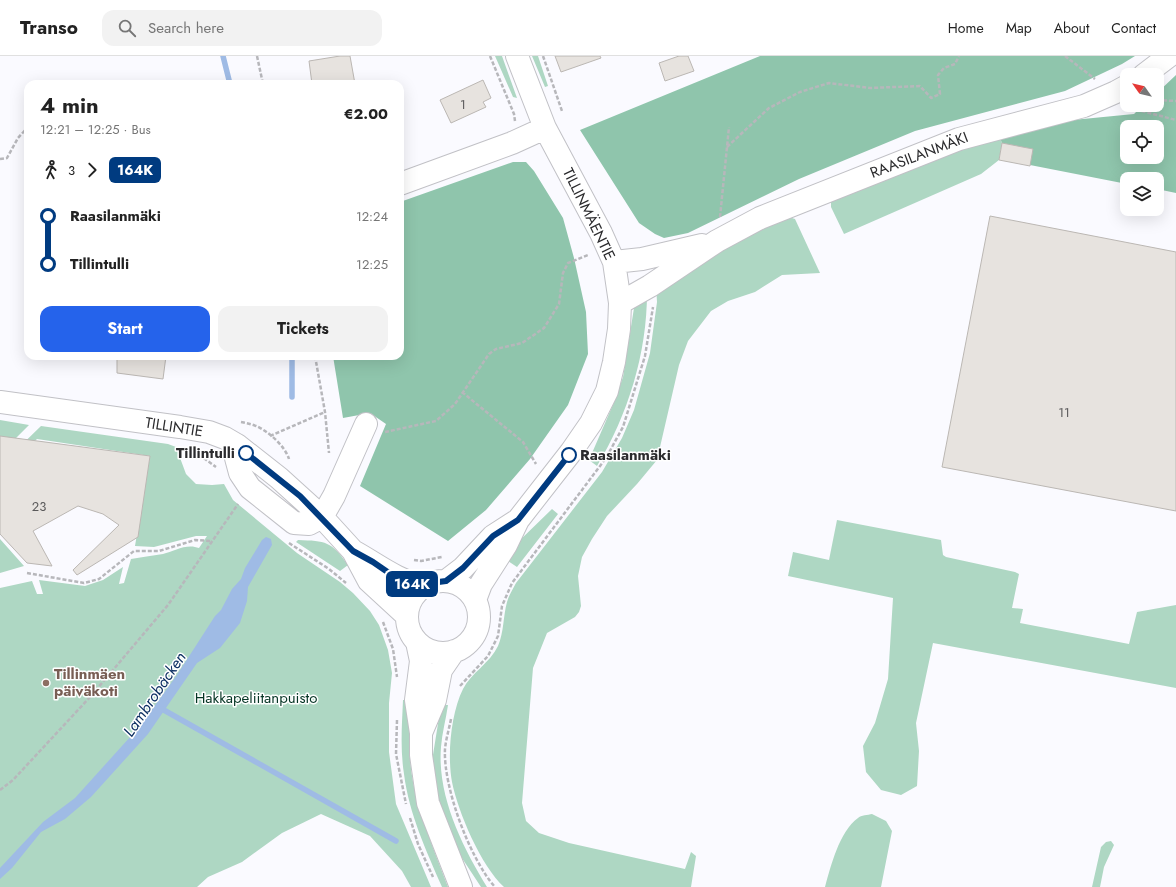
<!DOCTYPE html>
<meta charset="utf-8">
<style>
body{margin:0;font-family:Jost,sans-serif;background:#f2f2f2;color:#222;height:100vh;display:flex;flex-direction:column;font-size:15px;white-space:nowrap}
*{box-sizing:border-box;margin:0}
p{font-size:13px;color:#767676}
.icon{flex:none;width:22px;height:22px;fill:none;stroke:currentColor;stroke-width:2;stroke-linecap:round;stroke-linejoin:round}
.map{position:relative;flex:1;overflow:hidden}
.side{position:absolute;left:24px;top:24px;width:380px;height:280px;display:flex;flex-direction:column;background:#fff;border-radius:12px;box-shadow:0 4px 16px #0002}
.side>*{flex:none}
.badge{padding:0 8px;border-radius:6px;font-size:14px;line-height:26px}
.needle{width:26px;rotate:304deg}
.buttons{position:absolute;left:1120px;top:12px;display:grid;gap:8px}
.buttons a{display:grid;place-items:center;width:44px;height:44px;border-radius:8px;background:#fff;box-shadow:0 4px 16px #0002;font-size:20px}
.map>.badge{position:absolute;translate:-50% -50%;box-shadow:0 0 0 2px #fff}
.legs{display:flex;align-items:center;gap:6px;height:44px;padding:0 16px;font-size:13px}
.legs p{margin-inline-start:auto}
.overview{display:flex;align-items:center;justify-content:space-between;height:68px;padding:0 16px}
h1{font-size:22px;font-weight:700;line-height:30px}
.button{display:flex;gap:8px;margin-top:auto;padding:8px 16px}
.button a{flex:1;height:46px;border-radius:12px;background:#2563eb;color:#fff;font-size:16px;font-weight:700;line-height:46px;text-align:center}
.button a+a{background:#f2f2f2;color:#222}
ul{padding:0 16px;list-style:none}
li{display:flex;align-items:center;gap:14px;height:48px;font-size:15px}
li i{display:grid;place-items:center;width:6px;height:100%;margin:0 5px;background:currentColor}
li i::after{content:'';width:10px;height:10px;margin:-5px;border:3px solid;border-radius:50%;background:#fff}
li p{margin-inline-start:auto}
li:first-child i{background:linear-gradient(#0000 50%,currentColor 0)}
li:last-child i{background:linear-gradient(currentColor 50%,#0000 0)}
header{display:flex;align-items:center;gap:24px;box-sizing:border-box;height:56px;padding:0 20px;background:#fff;border-bottom:1px solid #e0e0e0}
header strong{font-size:19px}
nav{display:flex;gap:22px;margin-inline-start:auto;font-size:14px}
.search{width:280px;height:36px;background:#f2f2f2;display:flex;align-items:center;gap:10px;box-sizing:border-box;padding:0 14px;border-radius:12px;color:#767676;font-size:15px}
.map>svg:first-child{display:block}
.green{fill:#aed7c3}
.forest{fill:#8fc5ac;fill-rule:evenodd}
.water{fill:#9fbbe5}
.lines{fill:none;stroke-linecap:round;stroke-linejoin:round}
.stream{stroke:#9fbbe5;stroke-width:5.5}
.building{fill:#e7e3df;stroke:#bbb7b3}
.minor-casing{stroke:#c1c1c6;stroke-width:24}
.path{stroke:#b7b7bb;stroke-width:2.5;stroke-dasharray:4 2;stroke-linecap:butt}
.minor{stroke:#fff;stroke-width:22}
.line-1-casing{stroke:#fff;stroke-width:9}
.line-1{stroke:#003b80;stroke-width:6}
.stop-1-dot{fill:#fff;stroke:#003b80;stroke-width:2}
.education-dot{fill:#8d6e63;stroke:#fff;stroke-width:1.5}
.labels{text-anchor:middle;stroke-width:3;stroke-linejoin:round;paint-order:stroke}
.number-label{font-size:13px;fill:#5a595a}
.street-label{font-size:15px;fill:#2b2b2d;stroke:#fff}
.stop-label{font-size:15px;font-weight:bold;fill:#2b2b2d;stroke:#fff;text-anchor:end}
.education-label{font-size:15px;font-weight:bold;fill:#785e54;stroke:#fff;text-anchor:start}
.park-label{font-size:15px;fill:#053524;stroke:#fff}
.water-label{font-size:16px;font-style:italic;fill:#0e3163;stroke:#fff}
</style>
<header>
<strong>Transo</strong>
<div class="search"><svg class="icon" aria-label="search" viewBox="0 0 24 24"><circle cx="10" cy="10" r="6"/><path d="M15 15l6 6"/></svg>Search here</div>
<nav><a>Home</a><a>Map</a><a>About</a><a>Contact</a></nav>
</header>
<div class="map">
<svg width="1176" height="831" viewBox="0 0 1176 831">
<rect width="100%" height="100%" fill="#fafaff"/>
<path class="green" d="M495,0H502L517,42L513,41Z
M532,0H538L548,30L545,31Z
M998,77L1002,87L999,104L981,118L844,178L831,151V143Z
M789,161L795,163L820,217L782,219L755,236L728,245L711,255L688,285L679,309L657,404L637,428L607,460L592,483L582,501L578,520L581,550L579,556L575,561L547,577L533,612L522,747L526,765L539,777L569,787L685,813L691,796L696,800L691,831H504C481,810 458,756 452,726C447,699 451,657 463,633C471,617 490,607 498,590C504,576 503,561 507,546C509,539 513,533 516,527L602,416L622,382L634,354L650,297L657,246L656,229L743,182Z
M647,237C647,297 628,359 597,410L589,404L615,344L623,321L634,252L639,243Z
M0,364L29,369L14,384L0,380Z
M41,370L168,388L176,391L186,418L196,428L212,429L224,428L233,444L297,497L340,526L353,537L370,555L379,569L388,594L392,617L389,647V696L396,748L431,831H411L402,815L370,780L321,758L282,777L242,806L208,821L197,831H0V532L32,525L37,538H43L39,524L85,530L103,524L123,511L119,528L124,527L131,503C141,501 152,500 163,498C174,495 187,487 199,492L207,480H196L154,491L135,490L150,400L37,383L8,410L4,406Z
M552,453L558,458L517,511L505,503L516,488Z
M837,464L941,484L943,499L946,501L1015,516L1019,518L1012,552L1023,553L1020,567L1129,588L1137,556L1176,549V632L933,587L916,667L919,695L917,730L901,739L881,734L866,716L863,690L875,667L888,623L893,542L788,520L793,496L829,504Z
M0,483L24,510L0,517Z
M298,484C326,485 331,485 348,509L340,515L296,486Z
M403,644H410C408,679 408,716 419,750C427,778 438,804 448,831H442C426,794 409,758 404,718C400,693 402,668 403,644Z
M441,649H448C446,663 442,677 441,691C437,740 462,790 487,831H481L454,790L437,740L432,705Z
M872,758L886,765L892,775L881,831H825C831,810 839,776 858,762C861,759 868,759 872,758Z
M1111,785L1114,789L1104,811L1100,831H1092L1101,791L1106,786Z"/>
<path class="forest" d="M760,0H1135L1122,8L1065,35L915,75L799,123L688,177L664,182L655,178L639,167L580,74Z
M1176,19V137L1157,133V123H1127V128L1030,109L1002,87L998,77L1042,67L1134,58L1143,49H1157V37ZM1127,71H1157V101H1127Z
M513,106H526L534,115L563,162L574,202L586,256L588,298L568,349L530,403L486,454L448,485L360,430L386,368L370,357L343,362L333,300H400V146Z"/>
<path class="water" d="M266,481L271,483L272,489L248,531L247,545L240,567L220,592L197,607L148,678L91,741L65,763L41,776L12,812L0,823V812L43,766L75,742L140,670L177,619L215,560L221,554L232,533L241,523L245,512L262,484Z"/>
<g class="lines">
<path class="stream" d="M223,0L230,28
M292,341V300
M162,653L396,785"/>
</g>
<path class="building" d="M340,0H350L355,28H312L309,5Z
M555,0H600L601,2L561,16Z
M679,0H688L694,15L665,25L659,7Z
M483,24L491,42L483,46L486,51L451,67L440,44Z
M1002,87L1033,93L1030,110L999,104Z
M990,160L1176,196V455L942,411Z
M117,300H166L163,323L117,317Z
M0,380L150,400L138,481L77,519L73,514L119,469L103,458L78,450L33,475L52,510L27,507L0,478Z"/>
<g class="lines">
<g class="minor-casing">
<path id="minor" d="M1144,19L1169,0
M400,128L512,87L545,72
M614,206L642,203L702,189
M620,247L650,230L717,185L760,162L959,83L1084,50L1116,36L1127,30
M0,346L180,371L209,376L225,382L237,389L279,422L322,461L353,495L369,525L407,560
M237,389L236,402L240,417L250,432L294,467L309,468L322,461L334,440L366,368
M353,495C377,508 397,525 424,530
M446,525L463,512L493,480L518,464
M407 561a36 36 0 1 1 72 0a36 36 0 1 1-72 0Z
M475,544L481,528L506,489L518,464L571,396L591,367L607,335L614,306L619,273L620,247L614,206L601,177L545,72L517,0
M417,586L421,605L416,644L421,677V699L428,747L461,831
M421,677L435,644L441,614L454,595"/>
</g>
<path class="path" d="M257,0L263,28
M490,0L514,58L515,65
M543,0L562,55
M1065,0L1095,23
M1157,44L1176,45
M1130,52L1176,64
M727,91L769,52L800,36L829,27L870,32L920,30L931,42L940,38L938,19L944,12L955,8L959,0
M0,103L7,102L18,82L28,71
M720,161L729,71
M315,300L325,356L329,397
M462,336L523,386L536,408
M241,366C246,367 251,368 256,370C268,375 285,390 289,403
M385,376L436,365L455,348L489,298L496,293L522,287L544,272L559,248L563,217L568,207L588,199
M270,380L325,356
M194,395L216,411
M289,487L329,513L346,527
M414,504L421,505L442,501
M27,517L84,527L99,523L134,495H159L195,484L212,485
M383,566L393,593L397,621
M460,630L488,600L498,580L502,550L512,527L606,402L623,371L645,300L653,251
M451,663C449,673 446,683 445,693C443,731 470,803 495,831
M397,664L396,698L406,748
M0,734L13,724L91,640L168,549L238,448
M410,762L418,788L433,821"/>
<use href="#minor" class="minor"/>
</g>
<g class="lines">
<g class="line-1-casing">
<path id="line-1" d="M246,397L300,440L353,495L373,506L389,517L410,528L424,530L431,527L446,525L463,512L493,480L518,464L569,399"/>
</g>
<use href="#line-1" class="line-1"/>
</g>
<g class="stop-1-dot">
<circle cx="246" cy="397" r="7"/>
<circle cx="569" cy="399" r="7"/>
</g>
<circle class="education-dot" cx="46" cy="627" r="4"/>
<g class="labels">
<g class="number-label">
<text x="463" y="53">1</text>
<text x="1064" y="361">11</text>
<text x="39" y="455">23</text>
</g>
<g class="street-label">
<text transform="translate(919 99) rotate(-21)" y="5">RAASILANMÄKI</text>
<text transform="translate(589 158) rotate(64)" y="5">TILLINMÄENTIE</text>
<text transform="translate(174 371) rotate(9)" y="5">TILLINTIE</text>
</g>
<g class="stop-label">
<text x="235" y="402">Tillintulli</text>
<text x="580" y="404" text-anchor="start">Raasilanmäki</text>
</g>
<g class="education-label">
<text x="54" y="623">Tillinmäen<tspan x="54" dy="17">päiväkoti</tspan></text>
</g>
<g class="park-label">
<text x="256" y="647">Hakkapeliitanpuisto</text>
</g>
<g class="water-label">
<text transform="translate(154 638) rotate(-56)" y="6">Lambrobäcken</text>
</g>
</g>
</svg>
<div class="buttons">
<a><svg class="needle" viewBox="-14 -14 28 28"><path d="M0-13l5 13h-10z" fill="#e53935"/><path d="M0 13l5-13h-10z" fill="#767676"/></svg></a>
<a><svg class="icon" aria-label="locate" viewBox="0 0 24 24"><circle cx="12" cy="12" r="6"/><path d="M12 2v4M12 18v4M2 12h4M18 12h4"/></svg></a>
<a><svg class="icon" aria-label="layers" viewBox="0 0 24 24"><path d="M12 4l9 5-9 5-9-5zM3 14l9 5 9-5"/></svg></a>
</div>
<b class="badge" style="left:412px;top:528px;background:#003b80;color:#fff">164K</b>
<section class="side">
<div class="overview"><div><h1>4 min</h1><p>12:21 – 12:25 · Bus</p></div><b>€2.00</b></div>
<div class="legs"><svg class="icon" aria-label="walk" viewBox="0 0 24 24"><circle cx="13" cy="4" r="2"/><path d="M13 8l-2 6 4 7M11 14l-3 7M7 12l3-4h3l4 4"/></svg>3<svg class="icon" aria-label="forward" viewBox="0 0 24 24"><path d="M9 5l7 7-7 7"/></svg><b class="badge" style="background:#003b80;color:#fff">164K</b></div>
<ul>
<li><i style="color:#003b80"></i><b>Raasilanmäki</b><p>12:24</p></li>
<li><i style="color:#003b80"></i><b>Tillintulli</b><p>12:25</p></li>
</ul>
<div class="button"><a>Start</a><a>Tickets</a></div>
</section>
</div>
